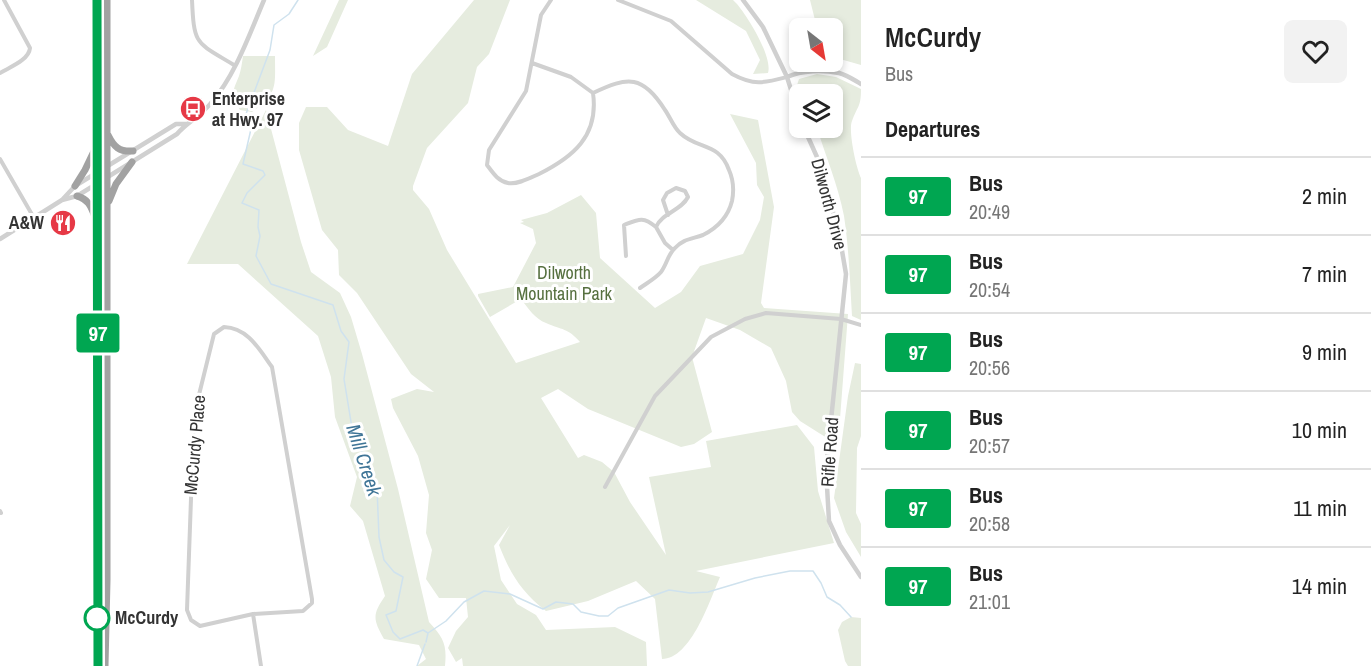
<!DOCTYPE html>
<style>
body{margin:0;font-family:"Archivo Narrow",sans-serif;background:#f2f2f2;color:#222;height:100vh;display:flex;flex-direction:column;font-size:22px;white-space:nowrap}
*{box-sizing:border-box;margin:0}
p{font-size:20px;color:#767676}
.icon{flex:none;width:33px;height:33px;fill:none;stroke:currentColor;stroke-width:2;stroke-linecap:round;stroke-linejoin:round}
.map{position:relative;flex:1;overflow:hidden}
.sheet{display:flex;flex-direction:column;background:#fff;width:510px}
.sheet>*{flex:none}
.badge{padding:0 12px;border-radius:4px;font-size:21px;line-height:39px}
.needle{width:39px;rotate:149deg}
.controls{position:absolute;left:789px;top:18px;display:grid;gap:12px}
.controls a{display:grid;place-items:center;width:54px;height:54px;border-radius:9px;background:#fff;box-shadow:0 3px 9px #0003;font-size:30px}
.map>.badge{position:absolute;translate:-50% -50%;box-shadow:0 0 0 3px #fff}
h2{padding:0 24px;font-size:22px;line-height:54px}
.round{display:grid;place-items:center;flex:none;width:63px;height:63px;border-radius:9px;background:#f2f2f2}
.head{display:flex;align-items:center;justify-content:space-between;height:102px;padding:0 24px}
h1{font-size:28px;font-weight:600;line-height:45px}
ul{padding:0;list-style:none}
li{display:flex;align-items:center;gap:18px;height:78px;padding:0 24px;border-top:2px solid #e0e0e0}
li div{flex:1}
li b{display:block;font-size:22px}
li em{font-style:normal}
li .badge{min-width:66px;font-weight:700;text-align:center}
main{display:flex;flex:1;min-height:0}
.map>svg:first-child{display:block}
.green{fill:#e6ecdf}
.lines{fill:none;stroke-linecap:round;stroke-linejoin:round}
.stream{stroke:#cfe2ee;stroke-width:1.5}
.minor{stroke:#d0d0d0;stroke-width:4}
.tertiary{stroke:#d0d0d0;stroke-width:4.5}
.trunk{stroke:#a2a2a2;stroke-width:7}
.line-casing{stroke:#fff;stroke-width:14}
.line{stroke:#00a651;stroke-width:9}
.stop-dot{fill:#fff;stroke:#00a651;stroke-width:3}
.labels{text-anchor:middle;stroke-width:6;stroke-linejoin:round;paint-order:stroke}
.poi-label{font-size:18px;font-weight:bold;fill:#333;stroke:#fff;text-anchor:start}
.street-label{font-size:18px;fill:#333;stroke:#fff}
.park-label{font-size:18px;fill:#56703f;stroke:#fff}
.stop-label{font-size:18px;font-weight:bold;fill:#333;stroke:#fff;text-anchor:start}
.water-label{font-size:20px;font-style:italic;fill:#3f7597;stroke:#fff}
</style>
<main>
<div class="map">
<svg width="861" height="666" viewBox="0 0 861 666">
<rect width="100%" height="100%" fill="#fff"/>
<path class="green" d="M339,0H348L327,47L313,56Z
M474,0H510L489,54L477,67L468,103L427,148L413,186V190L429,209L447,250L516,363L580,342C568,328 562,330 546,323C535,319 528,308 521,299L490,317L478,296V294L513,287L536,243L533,229L520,223L524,222L521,220L547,213L581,195L596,213L600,258L655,308L681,292L700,266L743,254L760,220L764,197L757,185L756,163L730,114L758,120L774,207L761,303L764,308L848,314L838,445L800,421L792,412L786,381L771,348L740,330L706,318L692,357L712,432L694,444L681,447L588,409L558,389L541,398L578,458L584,455L602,462L614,472L630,502L666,555L649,477L711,467L706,441L797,425L814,447L818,491L834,543L696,571L720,577C710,600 691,659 662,659L655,599L636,581L588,601L546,611C521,592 510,573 499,545L510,525L494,546L501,580L517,604L536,615L546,630L615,627L646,642L647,666H463L462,658L456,662L448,648L456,631L468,617L466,598H439L426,579L432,550L426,533L429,495L418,456L393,408L391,399L417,389L434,392L411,374L357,293L339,275L338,250L322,230L299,150V123L306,107H327L348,130L388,146L412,74Z
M696,0H733L736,3C747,15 773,57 768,73L753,74L760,60L746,31Z
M810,0H861V65L833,57L832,28H817Z
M243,56H275C275,87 278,93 252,112L240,110C231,93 232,93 239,76C241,70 242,63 243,56Z
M817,74L836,77L861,89C861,107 858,105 852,121C848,130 856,168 861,178V320L852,316C850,283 849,249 844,216C838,185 826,157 817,128H832V94H801L797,85L799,79Z
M266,110L301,242L311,272L340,293L351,317L362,354L398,489L429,622C444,638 447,645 445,666H417L426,659L419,645L384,639C373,619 372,615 385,596L363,521L350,506L357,477L335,417L331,377L318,336L238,264H187Z
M855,363L861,364V436L857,448L856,513L861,524V557L846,532L834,498L848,396Z
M851,617L861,618V666H848L845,661L838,630L842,622Z"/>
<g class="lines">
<path class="stream" d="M246,114L270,50L274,25L289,14L298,0
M251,129L243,164L263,171L265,175L247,193L242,203L259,210L258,227L260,236L256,256L271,284L333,305L341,331L349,342L344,379L352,428L377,488L379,537L384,560L394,572L403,577L396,611L386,615L393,632L400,639L423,630L428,633L426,642
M428,633L446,621L464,602L484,591L510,594L543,609L556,602L573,604L581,612L599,616H608L618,608L669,590L690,593L708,592L755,578L790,571H813L821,583L827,597L840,605L851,617
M417,666L425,644"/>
<path class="minor" d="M192,0C194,46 196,42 234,65
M618,0L671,21L732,74C754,86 764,83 787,77
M532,63L571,77L593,93C599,136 573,157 539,174C530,178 517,185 508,183C498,181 493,173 487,165L489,150L526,91L541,15L551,0
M0,73C10,67 29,60 30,48L4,0
M593,93C628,76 643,75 665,110C670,117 674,128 680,133C698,150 719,142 729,170C733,179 734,191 732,201C728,217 717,228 703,235C692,239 683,239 675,248C668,254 667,264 661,272C656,278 647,283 640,288
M0,159L34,218
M668,215L663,200L667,193L676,188L685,191L688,197C681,211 662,213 656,227L665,243L673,250
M626,256L624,225C639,219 643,216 656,227
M224,327C248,328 259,349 272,367L312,599V603L303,611L253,614L200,626L191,620L187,610L194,415L214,334Z
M605,487L655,396L711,337L745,319L766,313L841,319L861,325
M0,511L1,513
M253,614L261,666"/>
<path class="tertiary" d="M743,0L763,27L787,77L800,118
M787,77C802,70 823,70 839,73C847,75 854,80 861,84
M804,128L821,166L840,239L846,274L826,469L829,521L840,545L861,577
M62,200L77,196L177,134C187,122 201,116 211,103C235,76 250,33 264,0
M0,239L62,200L75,186L176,124H186"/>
<path class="trunk" d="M97,0L98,666
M108,135C114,147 119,152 133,151
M75,186L85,170L97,145
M77,196C88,199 91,206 95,217
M109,201L116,184L132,162
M105,666L107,580V0"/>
</g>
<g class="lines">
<g class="line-casing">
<path id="line" d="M97,0L98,666"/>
</g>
<use href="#line" class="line"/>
</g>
<defs>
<g id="bus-disc" transform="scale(1.35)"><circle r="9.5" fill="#e63946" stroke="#fff"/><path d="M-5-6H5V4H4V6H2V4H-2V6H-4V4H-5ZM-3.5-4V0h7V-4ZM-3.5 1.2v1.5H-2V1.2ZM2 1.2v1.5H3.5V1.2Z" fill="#fff"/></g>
<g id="restaurant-disc" transform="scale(1.35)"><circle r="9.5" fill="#e63946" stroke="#fff"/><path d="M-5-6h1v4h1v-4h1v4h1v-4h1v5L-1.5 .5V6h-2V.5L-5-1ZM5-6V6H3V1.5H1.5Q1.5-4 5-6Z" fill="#fff"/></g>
</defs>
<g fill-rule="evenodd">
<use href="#bus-disc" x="193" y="109"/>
<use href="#restaurant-disc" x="63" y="223"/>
</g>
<circle class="stop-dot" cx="97" cy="618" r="12"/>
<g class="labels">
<g class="poi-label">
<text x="212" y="105">Enterprise<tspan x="212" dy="21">at Hwy. 97</tspan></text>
<text x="44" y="229" text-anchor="end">A&amp;W</text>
</g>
<g class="street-label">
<text transform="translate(829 204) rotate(75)" y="6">Dilworth Drive</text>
<text transform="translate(195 445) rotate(-85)" y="6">McCurdy Place</text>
<text transform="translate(830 452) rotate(-86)" y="6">Rifle Road</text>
</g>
<g class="park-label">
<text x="564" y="279">Dilworth<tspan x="564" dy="21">Mountain Park</tspan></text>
</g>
<g class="stop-label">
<text x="115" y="624">McCurdy</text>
</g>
<g class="water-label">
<text transform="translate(364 460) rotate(72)" y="7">Mill Creek</text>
</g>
</g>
</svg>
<div class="controls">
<a><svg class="needle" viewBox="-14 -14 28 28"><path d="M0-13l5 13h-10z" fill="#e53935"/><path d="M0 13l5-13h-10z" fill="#767676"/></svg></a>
<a><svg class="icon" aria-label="layers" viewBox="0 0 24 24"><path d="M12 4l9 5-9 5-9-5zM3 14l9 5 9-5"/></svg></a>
</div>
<b class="badge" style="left:98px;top:333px;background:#00a651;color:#fff">97</b>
</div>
<section class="sheet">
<div class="head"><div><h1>McCurdy</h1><p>Bus</p></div><a class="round"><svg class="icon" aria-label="heart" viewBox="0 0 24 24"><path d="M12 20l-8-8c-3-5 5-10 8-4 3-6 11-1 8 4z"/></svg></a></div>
<h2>Departures</h2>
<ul>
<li><span class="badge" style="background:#00a651;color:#fff">97</span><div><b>Bus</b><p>20:49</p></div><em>2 min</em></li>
<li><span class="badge" style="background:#00a651;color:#fff">97</span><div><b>Bus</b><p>20:54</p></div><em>7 min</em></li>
<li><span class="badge" style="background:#00a651;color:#fff">97</span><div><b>Bus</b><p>20:56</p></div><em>9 min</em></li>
<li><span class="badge" style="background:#00a651;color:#fff">97</span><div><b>Bus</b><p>20:57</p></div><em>10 min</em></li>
<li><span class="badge" style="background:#00a651;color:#fff">97</span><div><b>Bus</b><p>20:58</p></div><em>11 min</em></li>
<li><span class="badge" style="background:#00a651;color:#fff">97</span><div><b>Bus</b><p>21:01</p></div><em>14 min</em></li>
</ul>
</section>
</main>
